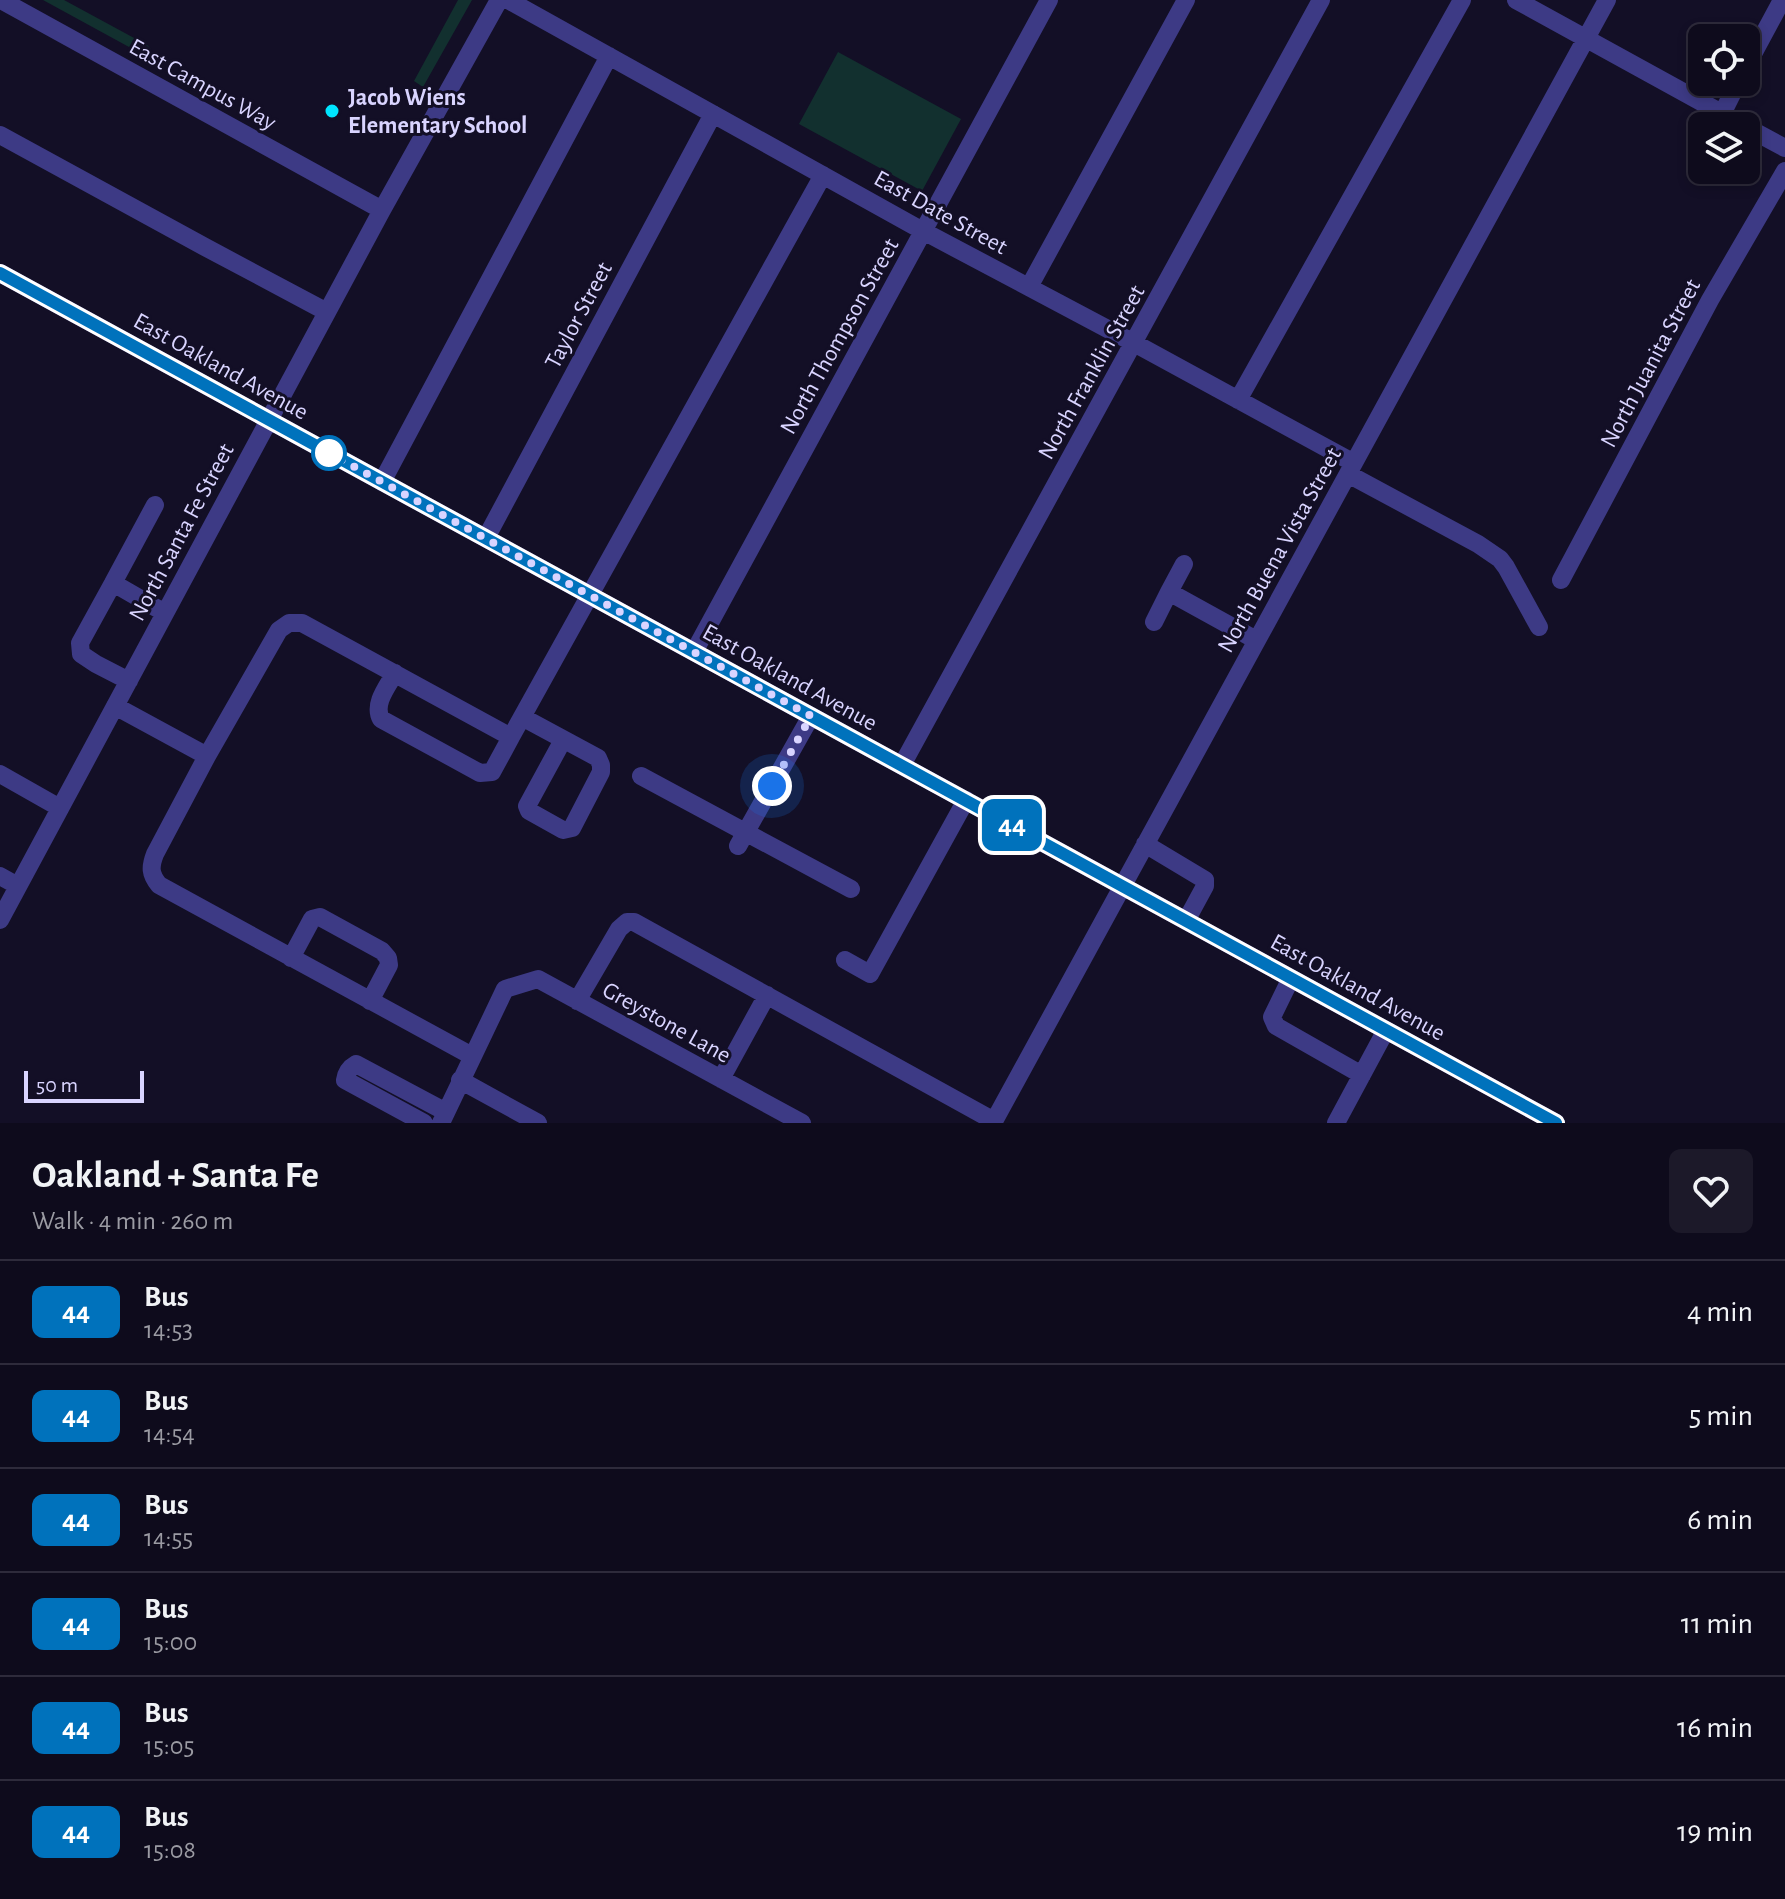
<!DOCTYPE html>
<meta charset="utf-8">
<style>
body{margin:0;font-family:"Alegreya Sans",sans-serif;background:#1c1929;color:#f1f3f6;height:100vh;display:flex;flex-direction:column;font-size:30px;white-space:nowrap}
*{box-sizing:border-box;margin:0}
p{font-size:26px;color:#9b9ba3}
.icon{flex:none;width:44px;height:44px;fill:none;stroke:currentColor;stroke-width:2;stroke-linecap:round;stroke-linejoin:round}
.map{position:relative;height:1123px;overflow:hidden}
.panel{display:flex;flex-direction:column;background:#0e0b1c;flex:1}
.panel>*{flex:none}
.badge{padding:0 16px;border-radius:12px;font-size:28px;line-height:52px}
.buttons{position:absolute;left:1688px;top:24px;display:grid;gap:16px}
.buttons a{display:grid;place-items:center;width:72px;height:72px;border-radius:12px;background:#0e0b1c;box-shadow:0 4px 12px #0003,0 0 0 2px #2e2b3b;font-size:40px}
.scale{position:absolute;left:24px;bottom:20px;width:120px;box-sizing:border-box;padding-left:8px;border:4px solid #d9d4ff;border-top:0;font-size:22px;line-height:28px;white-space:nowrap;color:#d9d4ff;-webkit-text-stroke:6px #130f26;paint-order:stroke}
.you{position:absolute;width:40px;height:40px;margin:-20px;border:6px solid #fff;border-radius:50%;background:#1a73e8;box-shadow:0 0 0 12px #1a73e833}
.map>.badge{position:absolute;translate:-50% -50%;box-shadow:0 0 0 4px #fff}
.round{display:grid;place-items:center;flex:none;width:84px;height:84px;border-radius:12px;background:#1c1929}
.headline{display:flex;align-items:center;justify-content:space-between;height:136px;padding:0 32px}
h1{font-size:38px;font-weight:600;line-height:60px}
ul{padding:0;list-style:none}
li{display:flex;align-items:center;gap:24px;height:104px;padding:0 32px;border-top:2px solid #2e2b3b}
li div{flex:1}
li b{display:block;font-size:30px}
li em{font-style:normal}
li .badge{min-width:88px;font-weight:700;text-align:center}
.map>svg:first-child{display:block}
.green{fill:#12302f}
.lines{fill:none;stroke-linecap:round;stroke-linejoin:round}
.minor{stroke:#3d3a85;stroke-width:18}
.line-casing{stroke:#fff;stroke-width:18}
.line{stroke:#0072bc;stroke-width:12}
.walk{stroke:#d9d4ff;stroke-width:8;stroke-dasharray:0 14.4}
.poi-dot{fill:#00e5ff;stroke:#130f26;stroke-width:3}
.stop-dot{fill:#fff;stroke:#0072bc;stroke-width:4}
.labels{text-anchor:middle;stroke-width:6;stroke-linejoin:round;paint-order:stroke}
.street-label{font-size:24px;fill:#d9d4ff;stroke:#130f26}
.poi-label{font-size:24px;font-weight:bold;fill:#d9d4ff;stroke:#130f26;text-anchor:start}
</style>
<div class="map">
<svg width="1785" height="1123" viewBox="0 0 1785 1123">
<rect width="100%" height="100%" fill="#130f26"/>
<path class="green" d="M43,0H64L147,45L151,49V55L144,52L140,53Z
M458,0H472L423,87L414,81Z
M838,52L961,119L922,191L799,124Z"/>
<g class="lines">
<path class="minor" d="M1,0L382,210
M508,0L923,231L1134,343L1354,463
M1516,0L1745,126
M1746,67L1782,0
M1722,114L1738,82
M1746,127L1785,148
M0,135L205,247L327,312
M0,273L1556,1123
M1029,287L1186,0
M1238,400L1462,0
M1348,474L1478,544L1500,559L1506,567L1539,627
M382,482L609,56
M486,538L713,114
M1561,580L1710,300L1785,171
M113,583L155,505
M1169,592L1184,564
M1154,622L1169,592L1256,640
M694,652L1049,0
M395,673C387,687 373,704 381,719L480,773L492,772L511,737
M129,681L96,664L81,654L80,643L113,583L165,613
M115,706L207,756L279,630L289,623H302L511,737L823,175
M522,717L598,758L601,765V772L572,828L563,830L529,811L527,806L563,740
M207,756L155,854C150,867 150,874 159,885L472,1056
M902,765L1321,0
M0,774L60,808
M641,776L851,889
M1145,844L1205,880V886L1186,921
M738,846L811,716
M0,876L18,886
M0,920L382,210L499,0
M291,958L312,919L320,917L382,951L388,958L389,965L370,1001
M845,960L870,974L966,800
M1291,978L1272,1017L1276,1026L1362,1075
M577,1001L619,929L627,922H634L994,1121
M721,1079L767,995
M460,1080L538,1123
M424,1123L345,1080C346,1073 349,1068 356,1064L446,1112
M441,1123L505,989L538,979L802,1123
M993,1123L1607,0
M1336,1123L1386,1030"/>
</g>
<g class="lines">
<g class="line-casing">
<path id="line" d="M0,273L1556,1123"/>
</g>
<use href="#line" class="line"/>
<path class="walk" d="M329,453L811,716L772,786"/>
</g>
<circle class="poi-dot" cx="332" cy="111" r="8"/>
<circle class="stop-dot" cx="329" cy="453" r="16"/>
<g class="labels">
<g class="street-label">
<text transform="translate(203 84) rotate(29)" y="8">East Campus Way</text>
<text transform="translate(941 212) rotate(29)" y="8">East Date Street</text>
<text transform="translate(578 315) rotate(-62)" y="8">Taylor Street</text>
<text transform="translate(839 336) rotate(-61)" y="8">North Thompson Street</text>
<text transform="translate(1650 363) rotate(-62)" y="8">North Juanita Street</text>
<text transform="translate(221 366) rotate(29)" y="8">East Oakland Avenue</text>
<text transform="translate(1091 372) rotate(-61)" y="8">North Franklin Street</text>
<text transform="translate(181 532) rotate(-62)" y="8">North Santa Fe Street</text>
<text transform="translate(1279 550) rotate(-61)" y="8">North Buena Vista Street</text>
<text transform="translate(790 677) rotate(29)" y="8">East Oakland Avenue</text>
<text transform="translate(1358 987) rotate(29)" y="8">East Oakland Avenue</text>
<text transform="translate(667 1022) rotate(29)" y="8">Greystone Lane</text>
</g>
<g class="poi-label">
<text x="348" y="105">Jacob Wiens<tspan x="348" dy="28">Elementary School</tspan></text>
</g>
</g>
</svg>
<div class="buttons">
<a><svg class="icon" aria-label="locate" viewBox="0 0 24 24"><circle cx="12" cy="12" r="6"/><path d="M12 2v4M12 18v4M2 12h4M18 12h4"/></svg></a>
<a><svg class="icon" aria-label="layers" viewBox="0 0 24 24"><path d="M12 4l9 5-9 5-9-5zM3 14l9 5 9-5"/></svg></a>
</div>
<div class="scale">50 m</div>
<div class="you" style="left:772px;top:786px"></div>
<b class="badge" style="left:1012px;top:825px;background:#0072bc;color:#fff">44</b>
</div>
<section class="panel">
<div class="headline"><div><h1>Oakland + Santa Fe</h1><p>Walk · 4 min · 260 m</p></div><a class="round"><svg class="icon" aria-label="heart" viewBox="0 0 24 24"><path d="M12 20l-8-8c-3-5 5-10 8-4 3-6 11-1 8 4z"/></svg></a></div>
<ul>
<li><span class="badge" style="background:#0072bc;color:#fff">44</span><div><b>Bus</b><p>14:53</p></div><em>4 min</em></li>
<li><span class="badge" style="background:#0072bc;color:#fff">44</span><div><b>Bus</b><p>14:54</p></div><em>5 min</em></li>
<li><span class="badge" style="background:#0072bc;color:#fff">44</span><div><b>Bus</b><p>14:55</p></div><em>6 min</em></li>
<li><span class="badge" style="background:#0072bc;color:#fff">44</span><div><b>Bus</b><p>15:00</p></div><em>11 min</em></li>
<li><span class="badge" style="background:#0072bc;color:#fff">44</span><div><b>Bus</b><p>15:05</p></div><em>16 min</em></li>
<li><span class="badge" style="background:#0072bc;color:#fff">44</span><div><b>Bus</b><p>15:08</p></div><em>19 min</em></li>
</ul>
</section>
